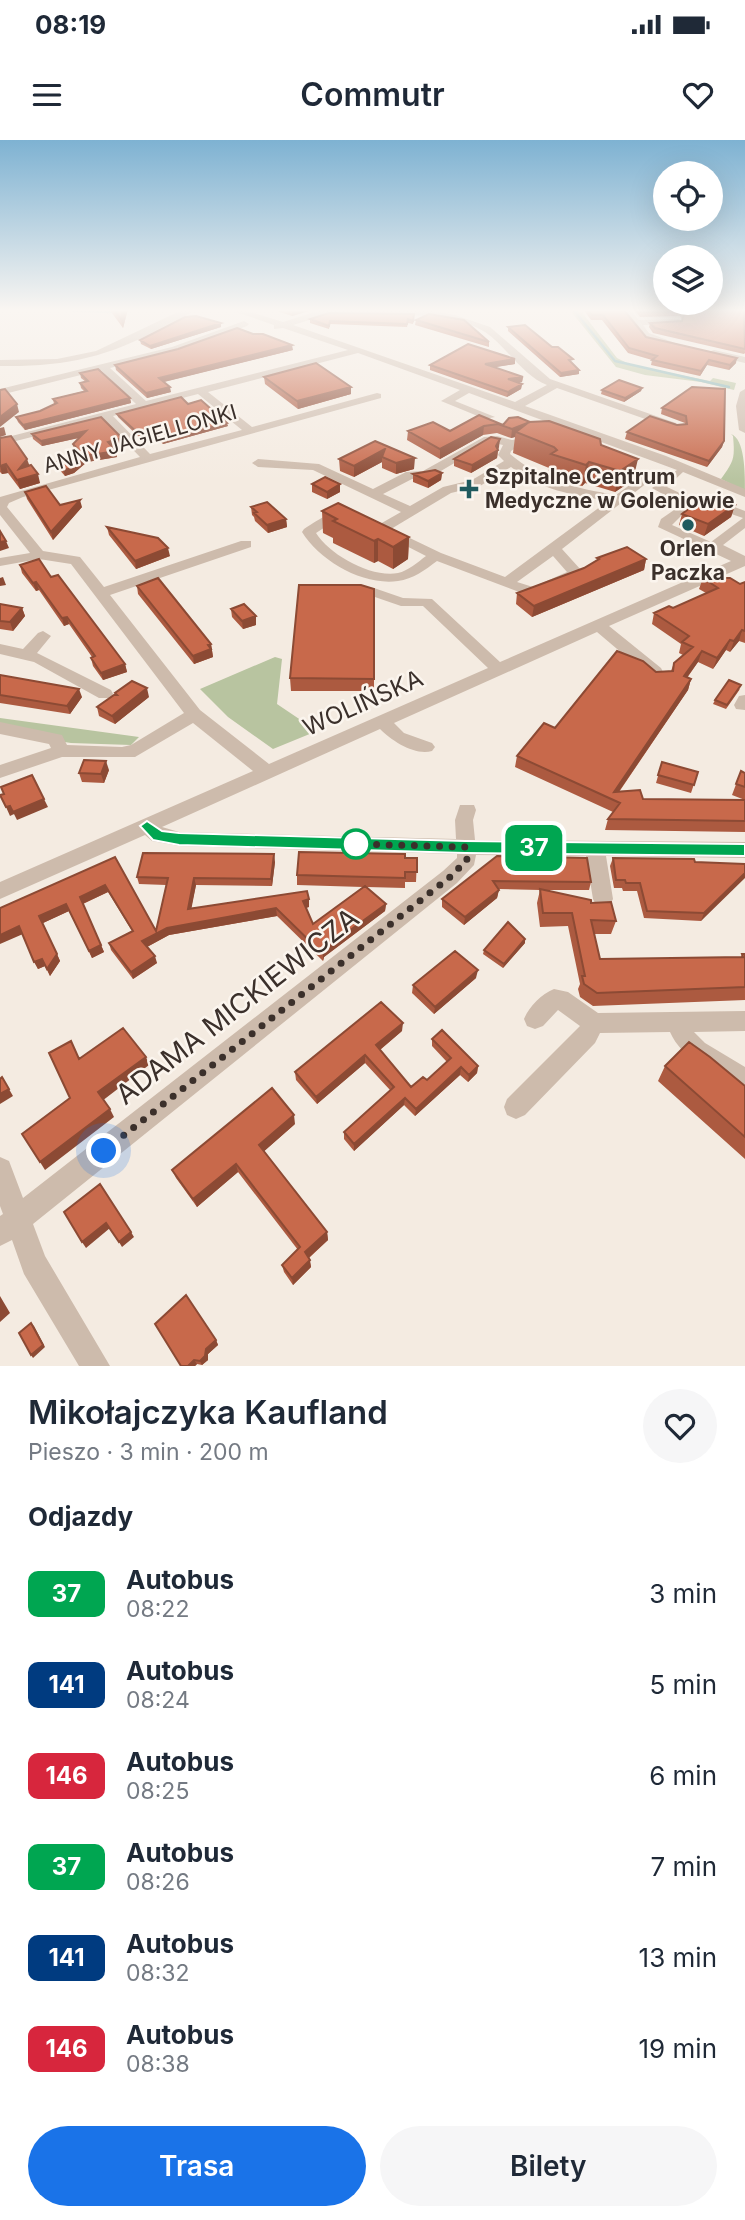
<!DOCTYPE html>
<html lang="pl">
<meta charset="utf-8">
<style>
body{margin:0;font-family:Inter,sans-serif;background:#f6f6f7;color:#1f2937;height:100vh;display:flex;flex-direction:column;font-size:26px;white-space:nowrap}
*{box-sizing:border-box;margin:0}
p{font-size:23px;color:#747a83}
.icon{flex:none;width:38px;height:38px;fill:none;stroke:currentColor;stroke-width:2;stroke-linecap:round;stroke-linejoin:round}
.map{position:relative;height:1226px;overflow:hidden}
.details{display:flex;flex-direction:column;background:#fff;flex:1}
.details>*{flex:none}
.badge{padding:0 14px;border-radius:10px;font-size:24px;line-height:46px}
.buttons{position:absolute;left:653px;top:21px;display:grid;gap:14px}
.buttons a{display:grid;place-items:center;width:70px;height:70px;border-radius:50%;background:#fff;box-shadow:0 7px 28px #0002;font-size:35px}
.you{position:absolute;width:35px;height:35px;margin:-18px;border:5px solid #fff;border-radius:50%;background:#1a73e8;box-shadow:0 0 0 10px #1a73e833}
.map>.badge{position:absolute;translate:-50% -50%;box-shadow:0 0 0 4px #fff}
h2{padding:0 28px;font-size:26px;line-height:63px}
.round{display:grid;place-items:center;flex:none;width:74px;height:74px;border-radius:37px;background:#f6f6f7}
.overview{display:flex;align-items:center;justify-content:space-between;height:119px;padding:0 28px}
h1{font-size:33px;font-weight:600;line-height:52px}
.cta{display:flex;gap:14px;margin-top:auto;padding:14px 28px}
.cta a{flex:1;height:80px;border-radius:42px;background:#1a73e8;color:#fff;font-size:28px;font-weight:600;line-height:80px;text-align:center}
.cta a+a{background:#f6f6f7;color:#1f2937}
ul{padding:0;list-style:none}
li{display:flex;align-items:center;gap:21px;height:91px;padding:0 28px}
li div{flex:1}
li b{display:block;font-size:26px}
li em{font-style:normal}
li .badge{min-width:77px;font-weight:700;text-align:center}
.status{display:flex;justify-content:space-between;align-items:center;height:49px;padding:0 35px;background:#fff;direction:ltr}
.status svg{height:19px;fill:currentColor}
header{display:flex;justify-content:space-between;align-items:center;height:91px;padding:0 28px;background:#fff;font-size:32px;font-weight:600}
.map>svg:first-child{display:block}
.green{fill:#b8c4a0}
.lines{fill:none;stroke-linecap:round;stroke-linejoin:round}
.stream{stroke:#7fb0b2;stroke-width:2.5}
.minor{fill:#cdbbac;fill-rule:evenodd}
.wall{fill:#ac5a40}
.shaded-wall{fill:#8c4a34}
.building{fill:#c8694b;stroke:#8c4a34;stroke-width:2}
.line{fill:#00a651;stroke:#fff;stroke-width:2}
.walk{stroke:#3b302b;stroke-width:7;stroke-dasharray:0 12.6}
.poi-dot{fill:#1f5a5e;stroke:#fbf5ee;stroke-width:2.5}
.stop-dot{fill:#fff;stroke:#00a651;stroke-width:3.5}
.labels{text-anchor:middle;stroke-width:5;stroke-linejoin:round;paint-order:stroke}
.far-street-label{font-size:21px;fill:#3b302b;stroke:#fbf5ee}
.far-poi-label{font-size:21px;font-weight:bold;fill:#3b302b;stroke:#fbf5ee;text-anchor:start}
.street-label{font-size:24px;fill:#3b302b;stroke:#fbf5ee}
.near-street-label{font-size:28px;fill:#3b302b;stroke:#fbf5ee}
</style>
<div class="status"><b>08:19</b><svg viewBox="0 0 49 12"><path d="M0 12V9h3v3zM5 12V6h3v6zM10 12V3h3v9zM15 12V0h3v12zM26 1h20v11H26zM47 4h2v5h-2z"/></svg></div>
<header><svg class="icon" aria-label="menu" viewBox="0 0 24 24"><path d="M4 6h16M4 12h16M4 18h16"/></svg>Commutr<svg class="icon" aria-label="heart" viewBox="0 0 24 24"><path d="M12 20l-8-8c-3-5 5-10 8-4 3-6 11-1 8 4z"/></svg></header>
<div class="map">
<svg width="745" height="1226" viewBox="0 0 745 1226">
<rect width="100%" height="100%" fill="#f4ebe1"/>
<path class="green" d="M569,169L581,171L617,218L631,225L710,241L713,238L736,243L734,250L701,242L645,235L616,227Z
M731,294C745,299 745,333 745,351L721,339C734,321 735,319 733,296Z
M275,517L282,519L277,564L317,591L273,609L228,577L200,549Z
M0,578L139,597L131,605L71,603L0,592Z"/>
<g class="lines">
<path class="stream" d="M39,169L109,172L129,169
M573,169L615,221L729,247"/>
<path class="minor" d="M184,169H196C187,176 174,181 163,187C107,218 63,227 0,226V220L57,219L96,211Z
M227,169H241L283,182L324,169L426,170L455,175L490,187L550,239L676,283V287H668L557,248L525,266L666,316L745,349V357L683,332L667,347L684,355L708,357L745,371V388L723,405L745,416V426L609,486L661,528L663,532L661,536H649L597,492L394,583L404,593L432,603L435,607L432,611C415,616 392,601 380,589L162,687L179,692L456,699L455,680L460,665H474L476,670L473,680L475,700L745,702V718L606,716L613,759L610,765L603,767L596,765L593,759L586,716L476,715L474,725L457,743L33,1084L45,1116L110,1226H79L24,1134L12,1100L0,1106V1076L3,1074L0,1066V1017L9,1021L23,1058L443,731L457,718V714L179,706L152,701L145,695L0,759V742L253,631L193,583L135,617H62L0,638V625L51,608L49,604L0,594V582L62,595L67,605L122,607L131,605L184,573L71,424L39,419L0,426V418L30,413L0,375V357L140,317L103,279L0,305V299L136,264L101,230L0,255V249L172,207L244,181L249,184L247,186L178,211L110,228L146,261L348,210L283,188L274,189V185ZM329,174C371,175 450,169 485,192C506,206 523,236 547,245L515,262L293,185ZM358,213L460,250L441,261L485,279L495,277L455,261L469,253L677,330L652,348L677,362V368L661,379L658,387L731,421L500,522L432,459L403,458L374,448L348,447L346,450L348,453L372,456L401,466H423L488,528L269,624L200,570L110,455L251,407V401H241L104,447L80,417L43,411L7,367L9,363L23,357L381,258V254L377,253L252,287L208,252ZM198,254L242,290L150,314L113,276ZM698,364H702L743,378L711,402L672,385L690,367Z
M621,169H630L639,180L680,179V183L677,184L643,185L649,193L675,203L670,206L643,197Z
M714,210L745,217V223L711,215V211Z
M745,249V293L739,290L736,266L740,252Z
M497,296L512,300L525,298V302L511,311L510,314C542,341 575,348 616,355L642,336L652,339L562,409L581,430V436L540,454L527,455L437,421C425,430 413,439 398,441C363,446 320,421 302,392L304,389C341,365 340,368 380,384L401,372L313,330L258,327L252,323L258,319L319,324L373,349L406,332L423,331L484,297ZM490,302L503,305L498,315L504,321L472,340L443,347L410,366L383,354L412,339L429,338ZM511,327C540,350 573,355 608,361L505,437L441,413L391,389L451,353L480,346ZM339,378L381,393L426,416C418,422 408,431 398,433C371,438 330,415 316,393ZM553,416L567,432L533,447L517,442Z
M43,491L51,496L37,513L111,550L113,554L111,558H99L34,522L0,514V504L23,509L38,493Z
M745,555V570L736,569L734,565L739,556Z
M554,849L568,852L598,873L745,871V891L694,892L705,903L745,927V952C720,942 681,918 670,892L600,893L595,903L525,975L516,979L507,975L504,967L507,959L580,886L558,870L543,886L535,889L527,886L524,879C529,867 541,854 554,849Z"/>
</g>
<path class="wall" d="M109,169H128L123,188Z
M271,169H315L292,176Z
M583,169H623L646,197L736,223L729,230L707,225L700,236L651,225L652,220L628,213L602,180H591Z
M634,169H744L745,213L744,214L653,193L649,187L650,183L682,181V179L680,176L640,177Z
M414,174L413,184L408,183L407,187L330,184L329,189L310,183V179Z
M416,180L489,202V207L415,185Z
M221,187L151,209L141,204L140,200Z
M508,187L572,223L579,230V234L560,237L508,191Z
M293,210L163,242L171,252L147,258L116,230L115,225Z
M515,224L494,227L523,237L522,242H518L522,244L521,249L507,257L430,230V225Z
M80,233L130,258L131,263L25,290L18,282L16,277L40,271L54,264L53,259L84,251L81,248L80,243L86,242L81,238Z
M264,237L351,247V254L298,269L265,244Z
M692,247L724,301L722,307L707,327L625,299L627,292L685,285V283L661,274L662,268Z
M642,248L641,251L624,262L601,254L602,250Z
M188,264L228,286L163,304L153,295L140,298L118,277L117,274Z
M479,275L503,285L530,282L601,305L633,340L615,352L585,343L582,346L574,344L548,335L549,328L513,313L515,297L511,298L497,293L483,295L440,319L407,300L408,291H450Z
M32,294L122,298L123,303L111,306L116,311L117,317L87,322L74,333L65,336L57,327L56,322L80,315L74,309L73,304L79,298L42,306L33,299Z
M0,298L29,326L40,343L20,349L8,333L2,334L0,332Z
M375,301L414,329L396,334L382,328V322L354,337L340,331L339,319Z
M499,307L498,310L497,318L471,333L454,326V319Z
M442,333L441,340L428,348L413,342V334Z
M312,344L340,352L327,359L312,352Z
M25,352L60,365L82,367L53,400L27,359Z
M735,365L731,377L704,396L679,385L682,374Z
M251,367L286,379L287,387L268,393L255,381L254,377L252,375Z
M322,371L409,397L408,419L393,429L378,421L374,423L333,403V398L323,393Z
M107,387L170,416L136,429L109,395Z
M597,418L646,419L644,430L532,477L516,464L517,453L584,428L597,420Z
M20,425L51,437L125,524L127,532L103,540L93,526L91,518L92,517L69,484L64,486L39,450L36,451L22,433Z
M703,438L740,444L745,442V503L739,501L730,512L726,510L713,529L698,522L687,538L691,539L688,550L619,652L643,659L745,660L732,655L741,631L745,633V692L605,690L608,679L613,672L515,627L517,616L555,588L656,532L671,531L674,523L683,515L679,513L681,504L652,484L654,473L673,468L706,453L699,449Z
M137,446L211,504L213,517L194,524L138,454Z
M374,449V551H291L290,538Z
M0,464L22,468L25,476L13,491L0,489Z
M231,469L256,485L243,489L232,477Z
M0,535L82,557L70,574L0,563Z
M740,549L726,569L713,564L715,560Z
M149,557L115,584L99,576L97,567Z
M662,622L698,632L691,653L656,643Z
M109,630L104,643L82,642L79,633Z
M497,716L591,742L589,750H543L591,763L616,781L611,794H594L600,819L741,817L742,814H745V860L593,866L580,857L578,849L580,844L568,786L540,787L537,763L540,750L499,749L497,758L464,785L442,767V759Z
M115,717L156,791L166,745L139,744L137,737L275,722L272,746L196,745L191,768L309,759V767L306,768L313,784L363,747L297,745V735L405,718H417L416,742H405V748L367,747L386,764L385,771L324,817L323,821L277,776L169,795L147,807L157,823L133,839L111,810L109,803L132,791L108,752L83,764L104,812L92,818L69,771L43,783L60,821L50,836L45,826L38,829L22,794Z
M613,718L695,722L745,724L701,781L644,778L637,751H623L622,748H614L610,726Z
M525,803L503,828L483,814L484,810Z
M476,838L434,874L412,853L413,845Z
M402,891L380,910L411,947L427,940L447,922L432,906V899L478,926L477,933L468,942L460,935L415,976L404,965L354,1011L344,999V992L390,950L365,923L317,964L296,940L295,932Z
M665,926L745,946V1019L658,941Z
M295,984L264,1011L327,1092L328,1100L309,1118L311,1127L293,1145L284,1132L282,1125L298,1110L238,1032L197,1067L176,1038L172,1030Z
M216,1200L218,1205L208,1214V1220L202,1225L197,1224L195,1226H181Z"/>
<path class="shaded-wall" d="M123,169H128L123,188L121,179Z
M298,169H315L292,176V171Z
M221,183V187L151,209L150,206Z
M292,205L293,210L160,243L159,238Z
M737,218L736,223L729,230L730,225Z
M515,219V224L485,229V224Z
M709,220L707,225L700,236L701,231Z
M579,230V234L560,237L561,233Z
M523,237L522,242L508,244V239Z
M522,244L521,249L507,257L508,252Z
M170,247L171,252L147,258L146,253Z
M351,247V254L298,269L297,261Z
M642,248L641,251L624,262L625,258Z
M130,258L131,263L25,290L23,285Z
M17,264L19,272L0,287V277Z
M530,282L516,292L515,297L511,298L512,289Z
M227,283L228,286L163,304L162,300Z
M484,286L483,295L440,319V309Z
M4,287L6,295L0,297V288Z
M86,291L87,296L42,306L41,301Z
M153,291V295L140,298V295Z
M122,298L123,303L109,307L108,302Z
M500,299L499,307L497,311L498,310L497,318L471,333L472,325L496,306Z
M724,301L722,307L707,327L709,321Z
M385,309L382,317V322L354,337V326Z
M116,311L117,317L87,322L74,333L65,336L63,330L85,316Z
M415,318L414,329L396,334V323Z
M27,319L30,327L19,329Z
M638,319L633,340L615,352L620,331Z
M589,322L585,343L582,346L586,325Z
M6,324L8,333L2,334L0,326Z
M442,333L441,340L428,348V341Z
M38,334L40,343L20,349L17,340Z
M340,344V352L327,359V352Z
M80,360L82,367L53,400L51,392Z
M735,365L731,377L704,396L708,384Z
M286,379L287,387L268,393L267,385Z
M409,397L408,419L393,429V407Z
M378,399V421L374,423V401Z
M6,401L9,408L0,411V402Z
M168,408L170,416L136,429L135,421Z
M646,419L644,430L532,477L534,466Z
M3,437L6,445L0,446V438Z
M36,442L39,450L36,451L33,443Z
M22,468L25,476L13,491L10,482Z
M256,476V485L243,489L242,481Z
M67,477L69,484L64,486L62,478Z
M742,490L739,501L730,512L734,501Z
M730,500L726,510L713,529L717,518Z
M211,504L213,517L194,524L193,516Z
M702,511L698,522L680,547L684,536Z
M125,524L127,532L103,540L101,533Z
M691,539L688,550L613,660L614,652Z
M147,548L149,557L115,584L112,576Z
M79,549L82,557L70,574L67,566Z
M106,621L109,630L104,643L101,634Z
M44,659L48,667L17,680L13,672Z
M10,666L14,674L10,676L6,667Z
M274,714L275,722L272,746L271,739Z
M745,733V738L701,781L704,773Z
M194,738L196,745L190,776L188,769Z
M105,745L108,752L82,764L80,757Z
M499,750L497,758L464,785L465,777Z
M309,759V767L304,768L303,761Z
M66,764L69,771L43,783L39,776Z
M386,764L385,771L324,817L323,821V810Z
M276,768L277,776L169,795L145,808L142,801L167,788Z
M19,786L23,794L0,804V795Z
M525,799V803L503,828L504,824Z
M101,805L104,812L92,818L89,811Z
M57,814L60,821L50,836L47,829Z
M155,816L157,823L133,839L131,832Z
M42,819L45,826L38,829L34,822Z
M478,830L476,838L434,874L435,867Z
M403,883L402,891L376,913V905Z
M365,915V923L317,964L316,957Z
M146,917L149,925L102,961L98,952Z
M478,926L477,933L468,942L469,935Z
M461,927L460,935L415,976L416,969Z
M2,937L13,956L0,964V954Z
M405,958L404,965L354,1011V1004Z
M110,969L114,977L45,1030L40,1022Z
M294,975L295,984L261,1014L259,1005Z
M236,1024L238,1032L197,1067L193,1059Z
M106,1083L110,1088L86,1108L82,1102Z
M131,1092L134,1097L122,1107L119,1102Z
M327,1092L328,1100L306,1120L305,1112Z
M310,1120L311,1127L293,1145L292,1138Z
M0,1156L10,1173L0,1182Z
M31,1183L34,1186L45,1207L33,1218L31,1215Z
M216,1200L218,1205L208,1214V1220L202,1225L200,1221L206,1209Z
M194,1220L197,1224L195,1226H188Z"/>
<path class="building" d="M114,169H123L121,179Z
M587,169H623L646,197L737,218L730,225L709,220L701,231L652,220L657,216L629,208L603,175H592Z
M638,169H744L745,209L655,188L650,183L682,181L684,174L681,172H641Z
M329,173L414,174L413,181L408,179L407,184L330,181L329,186L310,179Z
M429,174L464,180L489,202L416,180Z
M196,176L221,183L150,206L140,200L185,177Z
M525,185L552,207H558L573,219L569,220L579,230L561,233L508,187Z
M237,188L253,194H263L292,205L159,238L170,247L146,253L115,225L178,209Z
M468,204L515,219L485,224L523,237L508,239L522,244L508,252L430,225Z
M316,223L351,247L297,261L264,237Z
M98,229L130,258L23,285L16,277L40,271L57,263L53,259L87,251L80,243L88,241L80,233Z
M619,240L642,248L625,258L602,250Z
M692,247L725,249L724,301L709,321L627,292L650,276L677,285L687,284L686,276L662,268Z
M5,249L17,264L0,277V250Z
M181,257L188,264L201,260L227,283L162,300L153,291L140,295L117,274Z
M479,275L503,285L509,278L518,277L530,282L512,289L498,284L484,286L440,309L408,291L433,282L450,291Z
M101,277L122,298L108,302L116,311L85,316L73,328L63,330L56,322L82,315L73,304L86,291L41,301L32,294Z
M549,281L600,299L601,305L638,319L620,331L589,322L586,325L551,314L557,310L554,307L516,292L529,282Z
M11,296L27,319L19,329L31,325L38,334L17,340L6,324L0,326V298Z
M491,297L500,299L496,306L498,310L472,325L454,319Z
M375,301L415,318L396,323L382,317L385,309L354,326L339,319Z
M435,330L442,333L428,341L413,334Z
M325,337L340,344L327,352L312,344Z
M46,346L60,365L80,360L51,392L25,352Z
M706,355L735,365L708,384L682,374Z
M267,362L286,379L267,385L254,373L257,372L251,367Z
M338,363L409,397L393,407L378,399L374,401L333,381L337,379L322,371Z
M107,387L158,398L168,408L135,421Z
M0,391L6,401L0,402Z
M627,407L646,419L534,466L517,453L584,428L599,419L597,418Z
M39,419L51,437L58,435L125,524L101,533L91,518L95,516L67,477L62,478L36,442L33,443L20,425Z
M158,438L211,504L208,505L211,509L193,516L137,446Z
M703,438H730L740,444L745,442V491L742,490L734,501L730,500L717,518L702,511L684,536L691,539L614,652L640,650L643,659L745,660V681L608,679L620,663L517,616L544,583L555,588L617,511L643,521L656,532L673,531L674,523L693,507L682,502L689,496L654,473L669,466L673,468L718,448Z
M299,445H361L374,449V539L290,538Z
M0,464L22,468L10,482L0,481Z
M244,464L256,476L242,481L231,469Z
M0,535L79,549L67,566L0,555Z
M729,540L741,545L727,565L715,560Z
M132,541L147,548L112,576L97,567L114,555H117L115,553Z
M84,620L106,621L101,634L79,633Z
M662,622L698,632L694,645L658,635Z
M741,631L745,633V647L736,644Z
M32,635L44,659L13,672L10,666L6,667L0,655L4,654L1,647Z
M299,712L405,714V718H417V732H405V738L297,735Z
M143,713L274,714L271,739L194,738L188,769L307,751L309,759L303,761L313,784L365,746L386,764L323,810V814L276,768L167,788L142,801L155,816L131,832L109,803L133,791L105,745L80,757L101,805L89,811L66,764L39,776L57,814L47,829L42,819L34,822L19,786L0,795V768L115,717L156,791L168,738L137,737Z
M497,716L587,718L591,742L493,741L499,750L465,777L442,759Z
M613,718L694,719L695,722L745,724V733L704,773L647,771L640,743H626L625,740H616Z
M540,749L591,760V763L611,762L616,781L591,780L600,819L743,817L742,814H745V847L597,853L584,844L582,836H585L572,773H543Z
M508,782L525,799L504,824L484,810Z
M455,811L478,830L435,867L413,845Z
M381,862L403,883L376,905L411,947L423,937L427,940L451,918L432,899L442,890L478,926L469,935L461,927L416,969L405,958L354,1004L344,992L394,947L365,915L316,957L295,932Z
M123,888L146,917L98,952L110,969L40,1022L22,994L70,958L49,913L71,901L79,919Z
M689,902L710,917L745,946V997L665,926Z
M2,937L9,949L0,954V939Z
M272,948L294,975L259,1005L327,1092L305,1112L310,1120L292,1138L282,1125L300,1107L236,1024L193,1059L172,1030Z
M100,1044L131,1092L119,1102L106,1083L82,1102L64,1072Z
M186,1155L216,1200L206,1209L205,1216L200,1221L194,1220L188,1226H181L155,1184Z
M31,1183L43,1205L31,1215L19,1193Z"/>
<linearGradient id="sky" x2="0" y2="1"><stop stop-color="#7eb2d2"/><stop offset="0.5" stop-color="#faf6f2"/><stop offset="1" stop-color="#faf6f2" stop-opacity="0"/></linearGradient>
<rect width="745" height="341" fill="url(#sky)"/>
<path class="line" d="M147,681L162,691L179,693L465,701L745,704V716L465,713L179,705L153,700L140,686Z"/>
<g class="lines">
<path class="walk" d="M104,1011L450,737L467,720L465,707L356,704"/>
</g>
<g class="poi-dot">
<path d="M465.5 338.5h7v7h7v7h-7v7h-7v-7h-7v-7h7z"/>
<circle cx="688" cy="385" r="7"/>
</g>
<circle class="stop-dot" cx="356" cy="704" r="14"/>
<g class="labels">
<g class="far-street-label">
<text transform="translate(140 299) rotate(-16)" y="7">ANNY JAGIELLONKI</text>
</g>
<g class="far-poi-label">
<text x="485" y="344">Szpitalne Centrum<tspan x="485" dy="24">Medyczne w Goleniowie</tspan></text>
<text x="688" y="416" text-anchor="middle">Orlen<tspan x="688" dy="24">Paczka</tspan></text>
</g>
<g class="street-label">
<text transform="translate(363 563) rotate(-24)" y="8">WOLIŃSKA</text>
</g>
<g class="near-street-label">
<text transform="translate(237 866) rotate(-38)" y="10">ADAMA MICKIEWICZA</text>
</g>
</g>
</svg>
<div class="buttons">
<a><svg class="icon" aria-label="locate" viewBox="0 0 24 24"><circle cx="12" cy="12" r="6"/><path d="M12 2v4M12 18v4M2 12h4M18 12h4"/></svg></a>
<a><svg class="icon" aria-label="layers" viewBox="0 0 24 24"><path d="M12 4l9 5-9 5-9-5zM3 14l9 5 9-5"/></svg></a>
</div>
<div class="you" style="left:104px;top:1011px"></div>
<b class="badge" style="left:534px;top:708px;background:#00a651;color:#fff">37</b>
</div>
<section class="details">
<div class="overview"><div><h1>Mikołajczyka Kaufland</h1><p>Pieszo · 3 min · 200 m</p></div><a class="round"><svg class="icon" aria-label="heart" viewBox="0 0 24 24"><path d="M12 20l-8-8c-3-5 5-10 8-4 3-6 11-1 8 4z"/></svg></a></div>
<h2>Odjazdy</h2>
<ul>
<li><span class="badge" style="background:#00a651;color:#fff">37</span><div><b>Autobus</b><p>08:22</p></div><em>3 min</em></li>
<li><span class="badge" style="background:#003b80;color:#fff">141</span><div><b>Autobus</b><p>08:24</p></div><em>5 min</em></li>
<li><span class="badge" style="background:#d7263d;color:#fff">146</span><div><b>Autobus</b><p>08:25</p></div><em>6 min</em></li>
<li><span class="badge" style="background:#00a651;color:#fff">37</span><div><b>Autobus</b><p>08:26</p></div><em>7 min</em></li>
<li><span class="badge" style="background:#003b80;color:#fff">141</span><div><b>Autobus</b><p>08:32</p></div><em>13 min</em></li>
<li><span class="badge" style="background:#d7263d;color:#fff">146</span><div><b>Autobus</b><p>08:38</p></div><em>19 min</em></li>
</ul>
<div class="cta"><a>Trasa</a><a>Bilety</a></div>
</section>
